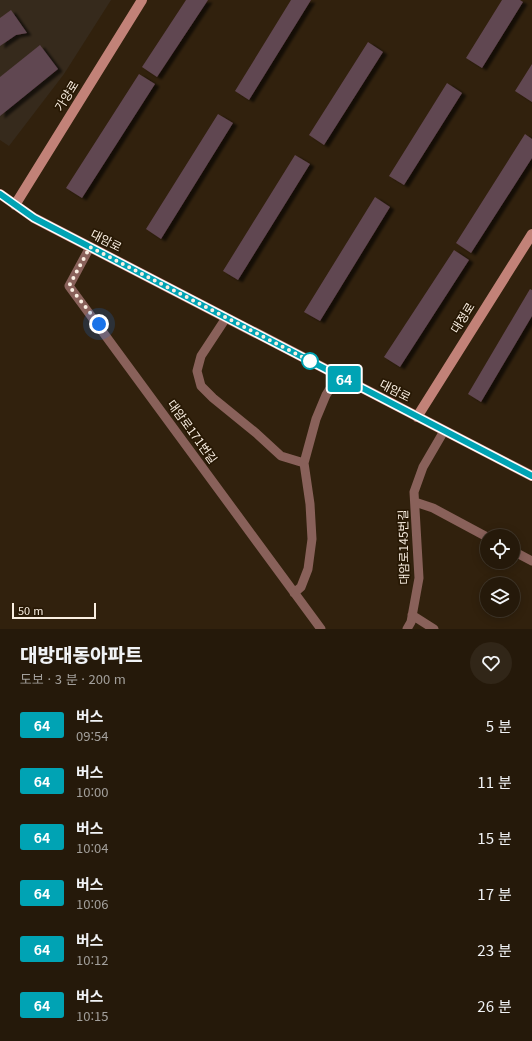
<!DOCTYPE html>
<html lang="ko">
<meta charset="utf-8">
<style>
body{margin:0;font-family:Georgia,"Noto Sans KR",serif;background:#312618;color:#f1f3f6;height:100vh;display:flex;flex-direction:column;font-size:15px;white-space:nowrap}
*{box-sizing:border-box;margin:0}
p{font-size:13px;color:#a3a09c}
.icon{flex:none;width:22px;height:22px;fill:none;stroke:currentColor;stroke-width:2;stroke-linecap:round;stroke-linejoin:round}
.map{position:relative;height:629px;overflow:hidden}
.details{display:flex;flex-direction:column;background:#25190a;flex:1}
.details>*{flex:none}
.badge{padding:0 8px;border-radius:3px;font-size:14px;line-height:26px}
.fabs{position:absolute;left:480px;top:529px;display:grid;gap:8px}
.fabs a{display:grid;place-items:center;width:40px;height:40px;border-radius:50%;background:#25190a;box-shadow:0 2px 10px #0003,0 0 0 1px #42382b;font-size:20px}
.scale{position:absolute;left:12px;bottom:10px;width:84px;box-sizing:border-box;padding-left:4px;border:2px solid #faefe2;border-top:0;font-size:11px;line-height:14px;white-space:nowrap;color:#faefe2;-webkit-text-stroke:3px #271804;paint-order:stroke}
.you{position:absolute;width:20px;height:20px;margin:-10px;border:3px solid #fff;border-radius:50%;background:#1a73e8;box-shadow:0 0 0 6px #1a73e833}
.map>.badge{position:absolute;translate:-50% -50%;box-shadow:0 0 0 2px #fff}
.round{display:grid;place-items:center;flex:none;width:42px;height:42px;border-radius:21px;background:#312618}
.head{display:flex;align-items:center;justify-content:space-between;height:68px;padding:0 20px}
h1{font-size:19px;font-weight:800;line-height:30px}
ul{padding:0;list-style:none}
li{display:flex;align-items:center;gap:12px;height:56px;padding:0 20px}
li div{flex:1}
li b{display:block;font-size:15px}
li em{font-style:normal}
li .badge{min-width:44px;font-weight:700;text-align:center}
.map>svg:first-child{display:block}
.education{fill:#362a1c}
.building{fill:#614651;filter:url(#shadow)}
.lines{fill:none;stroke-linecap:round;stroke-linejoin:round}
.street{stroke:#89615a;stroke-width:9}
.secondary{stroke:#c28278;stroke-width:10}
.line-casing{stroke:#fff;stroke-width:9}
.line{stroke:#00a3b4;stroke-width:6}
.walk{stroke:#faefe2;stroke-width:4;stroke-dasharray:0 7.2}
.stop-dot{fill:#fff;stroke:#00a3b4;stroke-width:2}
.labels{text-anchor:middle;stroke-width:3.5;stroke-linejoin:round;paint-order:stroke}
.street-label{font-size:12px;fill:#faefe2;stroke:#271804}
</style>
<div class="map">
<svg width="532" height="629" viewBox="0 0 532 629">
<defs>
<filter id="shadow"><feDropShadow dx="4.5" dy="2.5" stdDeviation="1" flood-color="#0009"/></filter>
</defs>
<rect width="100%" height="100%" fill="#31210d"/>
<path class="education" d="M0,0H111L64,74L9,146L0,140Z"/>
<path class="building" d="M186,0H208L157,77L142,67Z
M291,0H311L249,100L235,91Z
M502,0H520L523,2L482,68L466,58Z
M11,10L27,33L16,35L0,46V18Z
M368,42L383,52L324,145L309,135Z
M40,45L58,69L0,116V77Z
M532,64V102L515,91Z
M139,74L155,84L82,198L66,188Z
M447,83L462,93L404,185L389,176Z
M218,114L233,123L161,239L146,229Z
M525,134L532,139V158L471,253L456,243Z
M295,155L310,164L238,280L223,271Z
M375,197L390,207L320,321L304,312Z
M454,250L469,260L400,367L384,357Z
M530,289L532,290V316L481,402L468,394Z"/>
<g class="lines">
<path class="street" d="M90,247L69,286L321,629
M226,318L201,356L197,371L201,386L213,398L256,433L281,456L304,463
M415,502L433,508L487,537
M513,551L532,561
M294,593L301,587L308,569L312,539L310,504L304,463L316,419L326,395L338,376
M412,615L434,629
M407,629L411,622L419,578L414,492L423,467L444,431"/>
<path class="secondary" d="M0,194L34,218L532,476
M15,205L142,0
M417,417L532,234"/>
</g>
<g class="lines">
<g class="line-casing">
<path id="line" d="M0,194L34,218L532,476"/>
</g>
<use href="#line" class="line"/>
<path class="walk" d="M99,324L69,286L90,247L310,361"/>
</g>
<circle class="stop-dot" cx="310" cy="361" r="8"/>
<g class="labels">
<g class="street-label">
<text transform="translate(67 96) rotate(-58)" y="4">가양로</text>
<text transform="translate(106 241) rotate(27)" y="4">대암로</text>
<text transform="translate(463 318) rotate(-58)" y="4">대정로</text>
<text transform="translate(395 391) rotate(27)" y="4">대암로</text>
<text transform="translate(192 432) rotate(54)" y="4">대암로171번길</text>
<text transform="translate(404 547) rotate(-91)" y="4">대암로145번길</text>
</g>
</g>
</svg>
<div class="fabs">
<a><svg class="icon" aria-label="locate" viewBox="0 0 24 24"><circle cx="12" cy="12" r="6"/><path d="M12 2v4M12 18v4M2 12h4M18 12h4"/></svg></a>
<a><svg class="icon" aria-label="layers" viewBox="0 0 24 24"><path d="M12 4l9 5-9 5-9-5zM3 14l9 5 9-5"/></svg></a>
</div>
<div class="scale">50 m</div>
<div class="you" style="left:99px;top:324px"></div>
<b class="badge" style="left:344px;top:379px;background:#00a3b4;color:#fff">64</b>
</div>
<section class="details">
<div class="head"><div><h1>대방대동아파트</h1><p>도보 · 3 분 · 200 m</p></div><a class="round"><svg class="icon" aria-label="heart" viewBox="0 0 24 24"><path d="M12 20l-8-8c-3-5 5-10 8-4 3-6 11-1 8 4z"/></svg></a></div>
<ul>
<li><span class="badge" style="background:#00a3b4;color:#fff">64</span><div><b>버스</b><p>09:54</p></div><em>5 분</em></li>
<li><span class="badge" style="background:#00a3b4;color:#fff">64</span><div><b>버스</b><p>10:00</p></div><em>11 분</em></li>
<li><span class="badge" style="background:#00a3b4;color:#fff">64</span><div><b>버스</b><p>10:04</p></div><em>15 분</em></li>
<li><span class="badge" style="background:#00a3b4;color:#fff">64</span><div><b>버스</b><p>10:06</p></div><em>17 분</em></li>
<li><span class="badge" style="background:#00a3b4;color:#fff">64</span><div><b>버스</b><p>10:12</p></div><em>23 분</em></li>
<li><span class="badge" style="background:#00a3b4;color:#fff">64</span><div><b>버스</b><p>10:15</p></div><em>26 분</em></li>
</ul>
</section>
